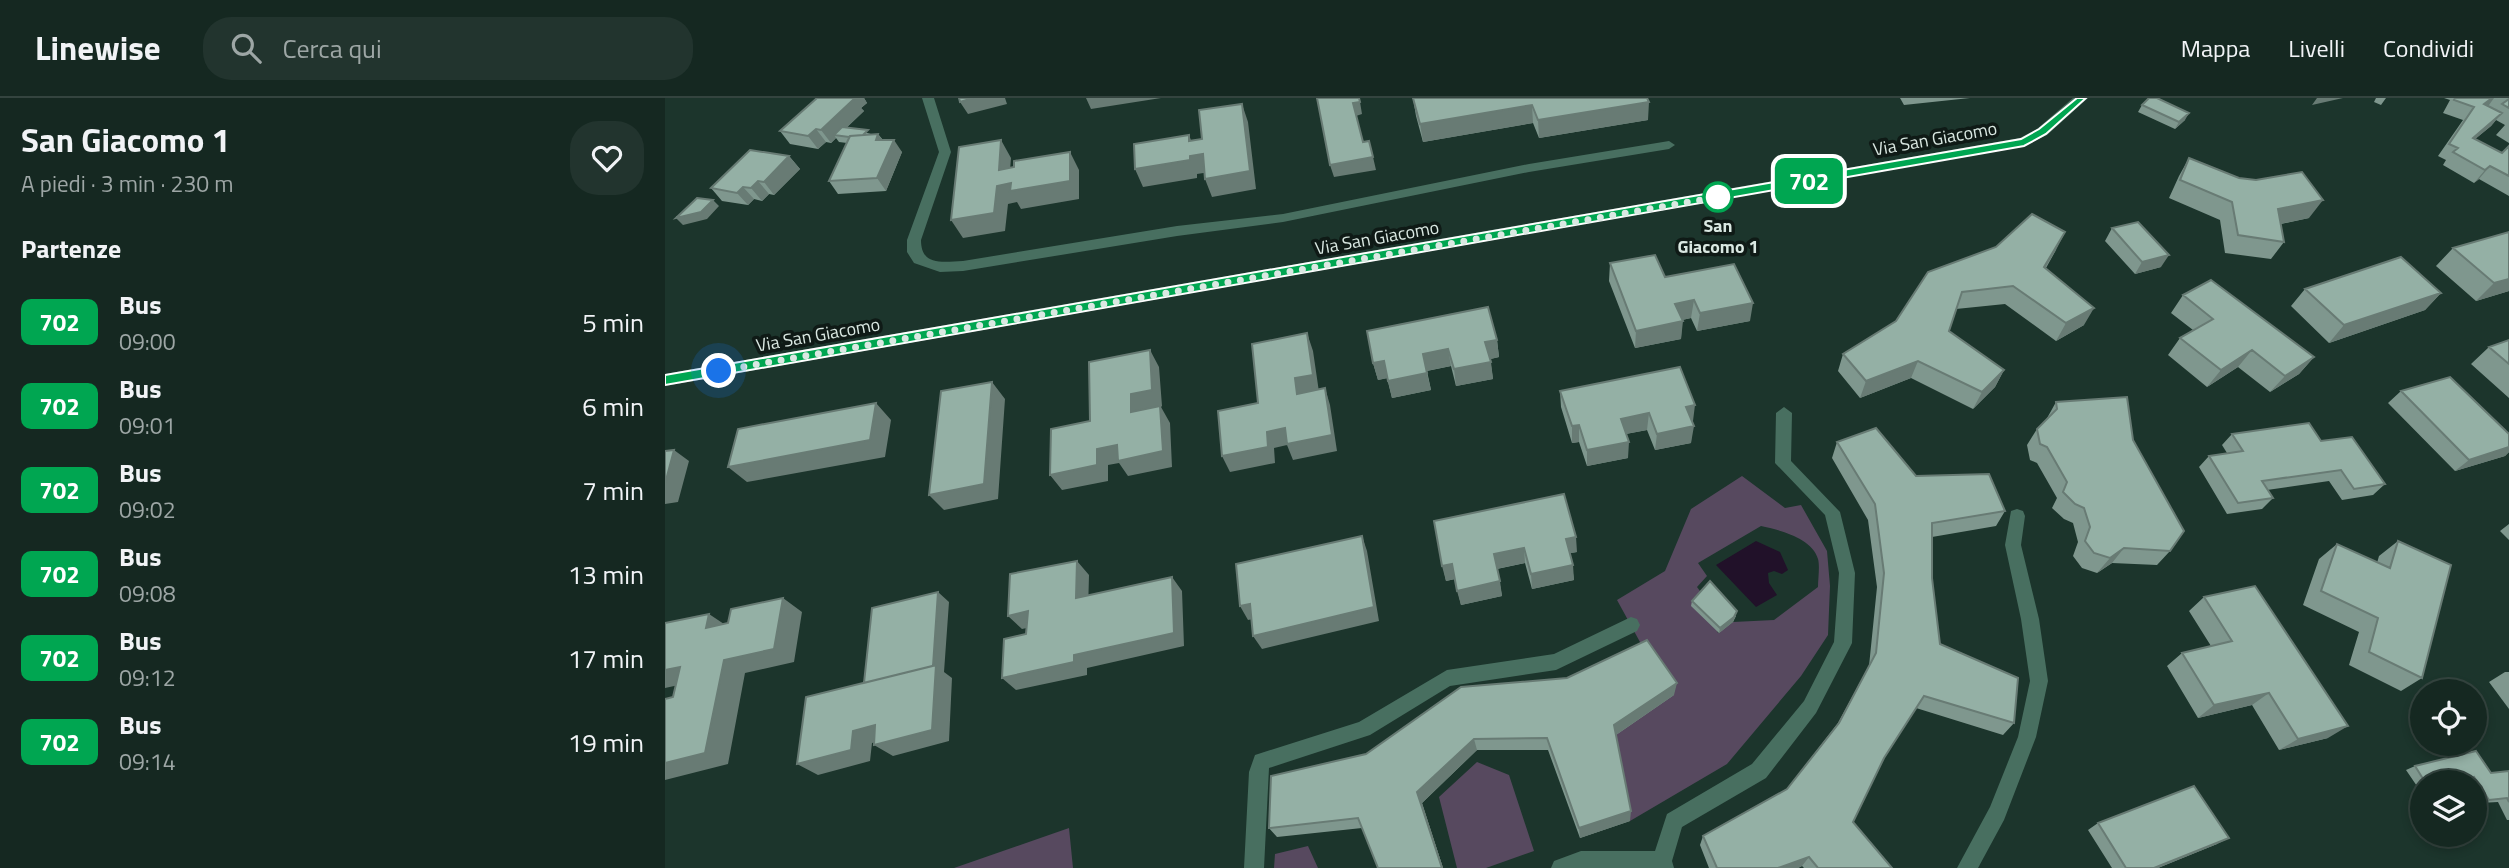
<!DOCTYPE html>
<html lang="it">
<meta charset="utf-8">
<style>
body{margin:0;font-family:"Titillium Web",sans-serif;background:#22342e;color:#f1f3f6;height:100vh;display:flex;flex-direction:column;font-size:26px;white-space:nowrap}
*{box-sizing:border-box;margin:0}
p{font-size:23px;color:#9da6a5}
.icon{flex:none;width:38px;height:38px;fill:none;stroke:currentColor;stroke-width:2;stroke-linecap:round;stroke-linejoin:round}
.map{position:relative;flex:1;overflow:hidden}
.drawer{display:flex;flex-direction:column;background:#152821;width:665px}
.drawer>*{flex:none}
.badge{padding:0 14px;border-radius:10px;font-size:24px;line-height:46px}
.controls{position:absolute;left:1745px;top:581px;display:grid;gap:14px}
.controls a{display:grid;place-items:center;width:77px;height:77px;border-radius:50%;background:#152821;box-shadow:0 4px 10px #0003,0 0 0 2px #34443f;font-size:35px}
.you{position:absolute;width:35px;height:35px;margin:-18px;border:5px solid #fff;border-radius:50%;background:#1a73e8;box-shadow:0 0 0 10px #1a73e833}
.map>.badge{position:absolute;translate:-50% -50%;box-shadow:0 0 0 4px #fff}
h2{padding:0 21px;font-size:26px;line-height:63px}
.round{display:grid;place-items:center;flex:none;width:74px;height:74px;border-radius:28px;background:#22342e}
.headline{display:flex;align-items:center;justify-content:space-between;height:119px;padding:0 21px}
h1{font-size:33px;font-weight:700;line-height:52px}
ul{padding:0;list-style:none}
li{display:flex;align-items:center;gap:21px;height:84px;padding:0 21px}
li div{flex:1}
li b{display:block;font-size:26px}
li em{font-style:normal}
li .badge{min-width:77px;font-weight:700;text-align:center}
header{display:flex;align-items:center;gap:42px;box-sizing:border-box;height:98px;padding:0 35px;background:#152821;border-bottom:2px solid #34443f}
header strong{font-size:33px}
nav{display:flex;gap:38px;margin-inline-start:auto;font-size:24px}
.search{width:490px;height:63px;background:#22342e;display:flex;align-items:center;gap:18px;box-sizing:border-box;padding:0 24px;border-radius:28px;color:#9da6a5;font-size:26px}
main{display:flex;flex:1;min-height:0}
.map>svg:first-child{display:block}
.green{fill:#57495f;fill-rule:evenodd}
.water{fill:#211129}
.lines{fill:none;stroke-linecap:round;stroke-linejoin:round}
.service{fill:#486f60;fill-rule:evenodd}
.minor{fill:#486f60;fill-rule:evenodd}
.wall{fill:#7f978e}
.shaded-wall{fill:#687b74}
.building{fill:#94b0a5;stroke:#687b74;stroke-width:2}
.line{fill:#00a651;stroke:#fff;stroke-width:2}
.walk{stroke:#dae8e2;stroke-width:7;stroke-dasharray:0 12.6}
.stop-dot{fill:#fff;stroke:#00a651;stroke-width:3.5}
.labels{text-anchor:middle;stroke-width:7;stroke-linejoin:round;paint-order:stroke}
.street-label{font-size:18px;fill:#dae8e2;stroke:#0f1a16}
.stop-label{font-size:18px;font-weight:bold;fill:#dae8e2;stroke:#0f1a16}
</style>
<header>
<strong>Linewise</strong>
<div class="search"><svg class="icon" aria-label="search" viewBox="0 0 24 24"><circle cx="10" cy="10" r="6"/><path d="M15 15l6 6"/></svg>Cerca qui</div>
<nav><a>Mappa</a><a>Livelli</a><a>Condividi</a></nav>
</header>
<main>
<section class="drawer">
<div class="headline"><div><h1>San Giacomo 1</h1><p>A piedi · 3 min · 230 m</p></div><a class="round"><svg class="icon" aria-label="heart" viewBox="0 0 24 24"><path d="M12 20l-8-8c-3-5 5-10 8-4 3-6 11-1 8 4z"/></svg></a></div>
<h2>Partenze</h2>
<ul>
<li><span class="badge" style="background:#00a651;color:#fff">702</span><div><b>Bus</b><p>09:00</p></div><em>5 min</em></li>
<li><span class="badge" style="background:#00a651;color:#fff">702</span><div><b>Bus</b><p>09:01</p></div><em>6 min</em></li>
<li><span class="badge" style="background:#00a651;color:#fff">702</span><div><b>Bus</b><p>09:02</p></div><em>7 min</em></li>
<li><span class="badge" style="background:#00a651;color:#fff">702</span><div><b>Bus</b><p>09:08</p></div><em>13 min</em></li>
<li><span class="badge" style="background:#00a651;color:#fff">702</span><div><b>Bus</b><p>09:12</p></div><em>17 min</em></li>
<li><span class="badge" style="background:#00a651;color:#fff">702</span><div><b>Bus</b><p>09:14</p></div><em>19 min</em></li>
</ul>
</section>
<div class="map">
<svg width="1844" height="770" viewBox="0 0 1844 770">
<rect width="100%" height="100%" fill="#1c352c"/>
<path class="green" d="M1077,378L1120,410L1136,407L1162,453L1165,488L1163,537L1136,578L1062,666L965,723L948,639L981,555L952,502L1000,473L1026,411ZM1096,428C1115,432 1147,440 1153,461C1155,468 1153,481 1153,489L1109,522L1068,524L1053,535L1038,497L1032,489L1042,478L1033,465Z
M812,664L844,677L869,753L821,770H792L774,699Z
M404,730L408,770H289Z
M643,748L653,770H609L610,756Z"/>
<path class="water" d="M1091,443L1115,454L1123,472L1117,476L1109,473L1103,475L1104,485L1112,497L1091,509L1051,467Z"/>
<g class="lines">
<path class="service" d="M257,0H269L286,54L256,142C256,168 277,164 298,163L512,128L618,116L864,66L1004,43L1010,47L1004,51L864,74L618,124L512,138L298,173L275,174L249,165L242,154V142L274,54Z
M1119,309L1127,315L1126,363L1175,414L1190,475L1187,545L1184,551L1151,615L1101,680L1017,729L1007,763L1009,770H886L889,763L916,753H990L1002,716L1087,666L1139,603L1169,544L1174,475L1160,417L1110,365L1111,315Z
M1352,411L1358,413L1360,418L1356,447L1374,521L1383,583L1371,639L1339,722L1313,770H1292L1325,709L1353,639L1365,583L1356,521L1340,447L1346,413Z
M966,519L972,521L975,527L972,533L891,572L785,588L705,637L604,670L599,770H579L584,674L590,657L694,624L782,572L889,556Z"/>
<path class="minor" d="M1408,0H1423L1382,37L1359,48L0,288V276L1355,40L1372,31Z"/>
</g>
<path class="wall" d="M152,0H199L202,5L196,10L199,13L182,29L206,36H213L218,42L237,54L221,93L173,96L164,83L182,45L174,44L171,40L166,45L161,44L153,51L125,46L115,33Z
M748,0H982L983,22L874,40L868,25L758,44L751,18Z
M1235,0H1305L1239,7Z
M1710,0H1721L1716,7L1709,4L1711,0Z
M1779,0H1844V45L1831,37L1840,27L1831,22L1826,28L1810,41L1837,55L1844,48V98L1814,81L1809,85L1778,67L1781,62L1773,58L1798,22L1778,15L1785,2Z
M1477,7L1520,22L1510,31L1473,14Z
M124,58L135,71L109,97L104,96L97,103L89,101L83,107L57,103L46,90Z
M1524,60L1644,120L1616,126L1619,144L1606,161L1560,155L1555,122L1504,100L1514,78Z
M1447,130L1496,169L1470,176L1440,143Z
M1788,150L1844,193L1811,203L1771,168Z
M1391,152L1381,170L1419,227L1391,243L1340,206L1291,211L1284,233L1339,272L1330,289L1308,311L1246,280L1195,300L1173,273L1178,256L1231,223Z
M945,165L1000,179L1085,223L1032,233L1026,220L1017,222L1016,241L970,250L944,183Z
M1640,191L1776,195L1760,212L1664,245L1626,208Z
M1518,197L1649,259L1634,276L1605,294L1573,269L1542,289L1503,257L1515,240L1528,232L1506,215Z
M832,242L834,259L825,261L828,281L791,288L786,268L762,273L766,292L727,300L722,280L713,282L708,265Z
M1844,242V300L1806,266L1824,249Z
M895,293L1028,323H1027L1026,345L990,352L982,332L961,336L963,360L922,368L914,344L907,345L896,309Z
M1736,293L1844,336V354L1840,358L1790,373L1723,305Z
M1391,304L1468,342L1505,453L1492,467L1447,465L1432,475L1417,470L1408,458L1413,444L1408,425L1399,421L1387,410L1392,400L1372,365L1365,362L1362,347L1372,331L1381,322Z
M1567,336L1656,343L1720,386L1708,397L1677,402L1664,383L1602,392L1608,400L1597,411L1562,416L1534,369L1544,358L1562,355L1557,347Z
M1172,344L1251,378L1340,413L1331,428L1267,439V480L1275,546L1349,625L1338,637L1251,610L1219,660L1188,724L1227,770H1139L1137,768L1133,770H1044L1035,747L1038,738L1122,691L1173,625L1204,568L1212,489L1203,422L1167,360Z
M769,423L912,454L905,455L909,482L867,491L860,465L832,471L837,498L796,507L790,481L781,483Z
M1844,426V442L1835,433Z
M1733,443L1757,580L1736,593L1684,567L1694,534L1638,507L1654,461L1672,446L1712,465L1714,458Z
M1539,499L1663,640L1614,652L1587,607L1533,620L1502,568L1517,555L1546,548L1524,513Z
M1027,503L1071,518L1068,524L1054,535L1026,508Z
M1840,574H1844V611L1824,584Z
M1009,597L951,637L965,723L915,740L883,652H812L757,705L778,770H713L697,730L612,739L604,730L701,656Z
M1750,668L1826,675L1844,673V722H1842L1833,704L1815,705L1810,697V684H1757L1756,694L1741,672Z
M1433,725L1552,746L1493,770H1447L1423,732Z"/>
<path class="shaded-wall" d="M185,0H199L202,5L196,10L199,13L173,38L169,37L171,40L166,45L156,32Z
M308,0H340L342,6L303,16L295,4Z
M421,0H496L426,11Z
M1652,0H1678L1647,7Z
M1827,0H1829L1824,7L1808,19L1819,6Z
M695,4L697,16L691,18L688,5Z
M984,4L983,22L874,40L873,22Z
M577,6L583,24L591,91L547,99L540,81Z
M867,7L868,25L758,44L755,26Z
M1524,15L1520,22L1510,31L1514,24Z
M1837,15L1826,28L1797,52L1808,40Z
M151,31L161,44L153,51L143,38Z
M213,36L222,49L211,42Z
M524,37L531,55L538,56L545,74L532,76V80L478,89L470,71L524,43Z
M229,42L237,54L221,93L212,80Z
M336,42L346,60L344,85L405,54L414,72V101L356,111L352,104L343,106L340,133L298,140L286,122L334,72Z
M124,58L135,71L109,97L99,84Z
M708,59L711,72L669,79L665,67Z
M1825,68L1814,81L1809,85L1820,72Z
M93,83L104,96L97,103L86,90Z
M78,89L89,101L83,107L72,95Z
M48,102L54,108L42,121L18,127L11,120Z
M1658,102L1644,120L1600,129L1613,111Z
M1400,134L1391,152L1370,186L1379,169Z
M1504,157L1496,169L1470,176L1477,164Z
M1844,181V193L1811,203L1829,185Z
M1776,195L1760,212L1664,245L1679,227Z
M1029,202L1026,220L1008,224L1010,206Z
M1088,205L1085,223L1032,233L1035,215Z
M1429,210L1419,227L1391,243L1401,225Z
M1018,223L1016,241L970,250L971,233Z
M642,235L648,253L654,294L632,296L630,280Z
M832,242L834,259L822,262L820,244Z
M783,251L786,268L761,273L758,256Z
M485,252L494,269L497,308L496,309L505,325L507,369L463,378L454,365L443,367V383L397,392L385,377L432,351L452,347L466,314V296Z
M1587,252L1573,269L1542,289L1556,272Z
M1649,259L1634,276L1605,294L1620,278Z
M719,263L723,280L713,282L708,265Z
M1253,263L1246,280L1195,300L1201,283Z
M826,264L828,281L791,288L789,271Z
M1339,272L1330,289L1308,311L1317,294Z
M762,275L766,292L727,300L723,283Z
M327,284L340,301L333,401L279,412L264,397Z
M660,290L665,307L672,353L628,362L622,347L609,350L610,365L565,374L557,358L602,334Z
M211,305L226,322L220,359L82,384L63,369Z
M1030,307L1028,323L1019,325L1021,309Z
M984,315L982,332L955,337L956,321Z
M914,327V344L907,345V328Z
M1029,328L1026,345L990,352L992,336Z
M964,344L963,360L922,368V352Z
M1844,349V354L1840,358L1790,373L1804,362Z
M9,352L24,363L13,404L0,406V386Z
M697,438L702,453L714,523L597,551L588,538Z
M911,439L912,454L901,456V441Z
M859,450L860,465L831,471L829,456Z
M1459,450L1447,465L1432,475L1445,460Z
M412,463L424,477L423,514L411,500Z
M787,466L790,481L781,483L777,468Z
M908,467L909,482L867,491L866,476Z
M507,479L517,493L519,548L422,570V577L351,592L337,580L409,557Z
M835,483L837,498L796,507L792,493Z
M273,494L284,504L279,574L287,580L284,643L228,658L209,647Z
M118,500L137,514L129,564L80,575L63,666L0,682V665L59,562Z
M585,506L593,520L583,522L575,508Z
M363,513L376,527L357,531L343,518Z
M1072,513L1068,524L1054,535L1055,530Z
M44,516L65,530H41Z
M15,569L37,582L0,590V572Z
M1012,585L1009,597L948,639L949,627Z
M1604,595L1587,607L1533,620L1549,607Z
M210,627L229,639L207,645L205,663L153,677L132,666L188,633Z
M1683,628L1663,640L1614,652L1633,641Z
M809,641L812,652L757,705L778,770H777L752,694Z
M966,713L965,723L915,740L914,730Z
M1564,740L1552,746L1493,770H1489Z
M1144,759L1137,768L1133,770H1113Z"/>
<path class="building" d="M152,0H190L156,32L151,31L143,38L115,33Z
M294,0H308L295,4Z
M652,0H694L695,4L688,5L698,44L704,43L708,59L665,67Z
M748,0H982L984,4L873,22L867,7L755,26Z
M1484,0H1492L1524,15L1514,24L1477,7Z
M1790,0H1827L1819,6L1837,15L1808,40L1837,55L1844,48V78L1825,68L1820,72L1788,54L1793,50L1784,46L1809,9L1789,2Z
M1844,1V10L1837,6Z
M577,6L585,73L540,81L538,56L525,58V62L470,71L469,46L524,37V43L537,41L534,12Z
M177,29L203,32L198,37L185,38L184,39L169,37Z
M213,36L211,42H229L212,80L164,83L185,38Z
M336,42L334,72L349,69V63L405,54V83L345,93L346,85L332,88L329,115L286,122L294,49Z
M85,52L124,58L99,84L93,83L86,90L78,89L72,95L46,90Z
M1524,60L1574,80L1591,82L1637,74L1658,102L1613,111L1619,144L1573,137L1567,104L1515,82Z
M32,100L48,102L36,114L11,120Z
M1367,116L1400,134L1379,169L1429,210L1401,225L1348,188L1297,194L1284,233L1339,272L1317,294L1253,263L1201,283L1178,256L1231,223L1263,174L1331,149Z
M1473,124L1504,157L1477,164L1447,130Z
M1844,134V181L1829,185L1788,150Z
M990,157L1000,179L1069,166L1088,205L1035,215L1029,202L1010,206L1018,223L971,233L945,165Z
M1736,159L1776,195L1679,227L1640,191Z
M1546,182L1649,259L1620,278L1587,252L1556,272L1515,240L1548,221L1518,197Z
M823,209L832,242L820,244L826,264L789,271L783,251L758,256L762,275L723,283L719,263L708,265L702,233Z
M642,235L648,277L630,280L632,296L660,290L667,337L622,346L620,330L602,334L603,349L557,358L553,313L593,305L587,246Z
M1844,242V266L1824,249Z
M485,252L487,292L466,296V314L495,308L498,353L453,363L452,347L432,351V367L385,377L386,331L425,323L424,264Z
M1015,269L1030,307L1021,309L1029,328L992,336L984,315L956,321L964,344L922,352L914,327L907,328L895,293Z
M1785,279L1844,336V349L1804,362L1736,293Z
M327,284L319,386L264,397L276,293Z
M1462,299L1468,342L1519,433L1505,453L1459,450L1445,460L1429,455L1420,443L1425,429L1419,410L1410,406L1398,394L1402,384L1382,349L1375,346L1372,331L1392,311L1391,304Z
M211,305L205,342L63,369L73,331Z
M1644,325L1656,343L1687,339L1720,386L1689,391L1676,372L1597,383L1608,400L1573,405L1544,358L1578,353L1567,336Z
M1211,330L1251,378L1324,376L1340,413L1267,425V480L1275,546L1353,580L1349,625L1259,598L1219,660L1188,724L1227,770H1153L1144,759L1113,770H1052L1038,738L1122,691L1174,625L1211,555L1219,475L1210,406L1172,344Z
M9,352L0,386V353Z
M899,396L911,439L901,441L908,467L866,476L859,450L829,456L835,483L792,493L787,466L777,468L769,423Z
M697,438L709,509L588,538L585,506L575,508L571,466Z
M1733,443L1786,467L1757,580L1704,554L1713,520L1656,493L1672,446L1725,470Z
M412,463L411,500L507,479L509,535L409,557V564L337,580L339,541L361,536L363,513L343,518L345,476Z
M1045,483L1072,513L1069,519L1055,530L1027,503Z
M1590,488L1683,628L1633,641L1604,595L1549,607L1517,555L1567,543L1539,499Z
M273,494L268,568L199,585L207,510Z
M118,500L109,551L59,562L40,655L0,665V601L8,599L15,569L0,572V525L44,516L41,530L63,525L66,511Z
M982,542L1012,585L949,627L966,713L914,730L882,640L809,641L752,694L777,770H713L693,720L604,730L606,678L701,656L796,589L902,580Z
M271,567L267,632L209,647L210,627L188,633L186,652L132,666L141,599Z
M1811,653L1826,675L1844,673V704L1842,700L1824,702L1809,679L1789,684H1760L1750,668Z
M1529,688L1564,740L1489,770H1461L1433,725Z"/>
<path class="line" d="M1412,0H1421L1381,36L1359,48L0,287V277L1356,41L1374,31Z"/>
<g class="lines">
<path class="walk" d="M54,273L1053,99"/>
</g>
<circle class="stop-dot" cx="1053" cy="99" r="14"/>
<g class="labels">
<g class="street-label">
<text transform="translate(1270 41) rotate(-10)" y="6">Via San Giacomo</text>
<text transform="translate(712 140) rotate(-10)" y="6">Via San Giacomo</text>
<text transform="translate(153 237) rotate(-10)" y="6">Via San Giacomo</text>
</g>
<g class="stop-label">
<text x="1053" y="134">San<tspan x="1053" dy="21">Giacomo 1</tspan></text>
</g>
</g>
</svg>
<div class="controls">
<a><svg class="icon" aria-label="locate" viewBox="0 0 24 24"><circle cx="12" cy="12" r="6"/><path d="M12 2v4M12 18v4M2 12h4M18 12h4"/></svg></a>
<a><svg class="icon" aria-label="layers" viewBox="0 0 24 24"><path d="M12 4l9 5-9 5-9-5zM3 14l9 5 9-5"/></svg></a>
</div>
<div class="you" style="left:54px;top:273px"></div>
<b class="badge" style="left:1144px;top:83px;background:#00a651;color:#fff">702</b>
</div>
</main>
